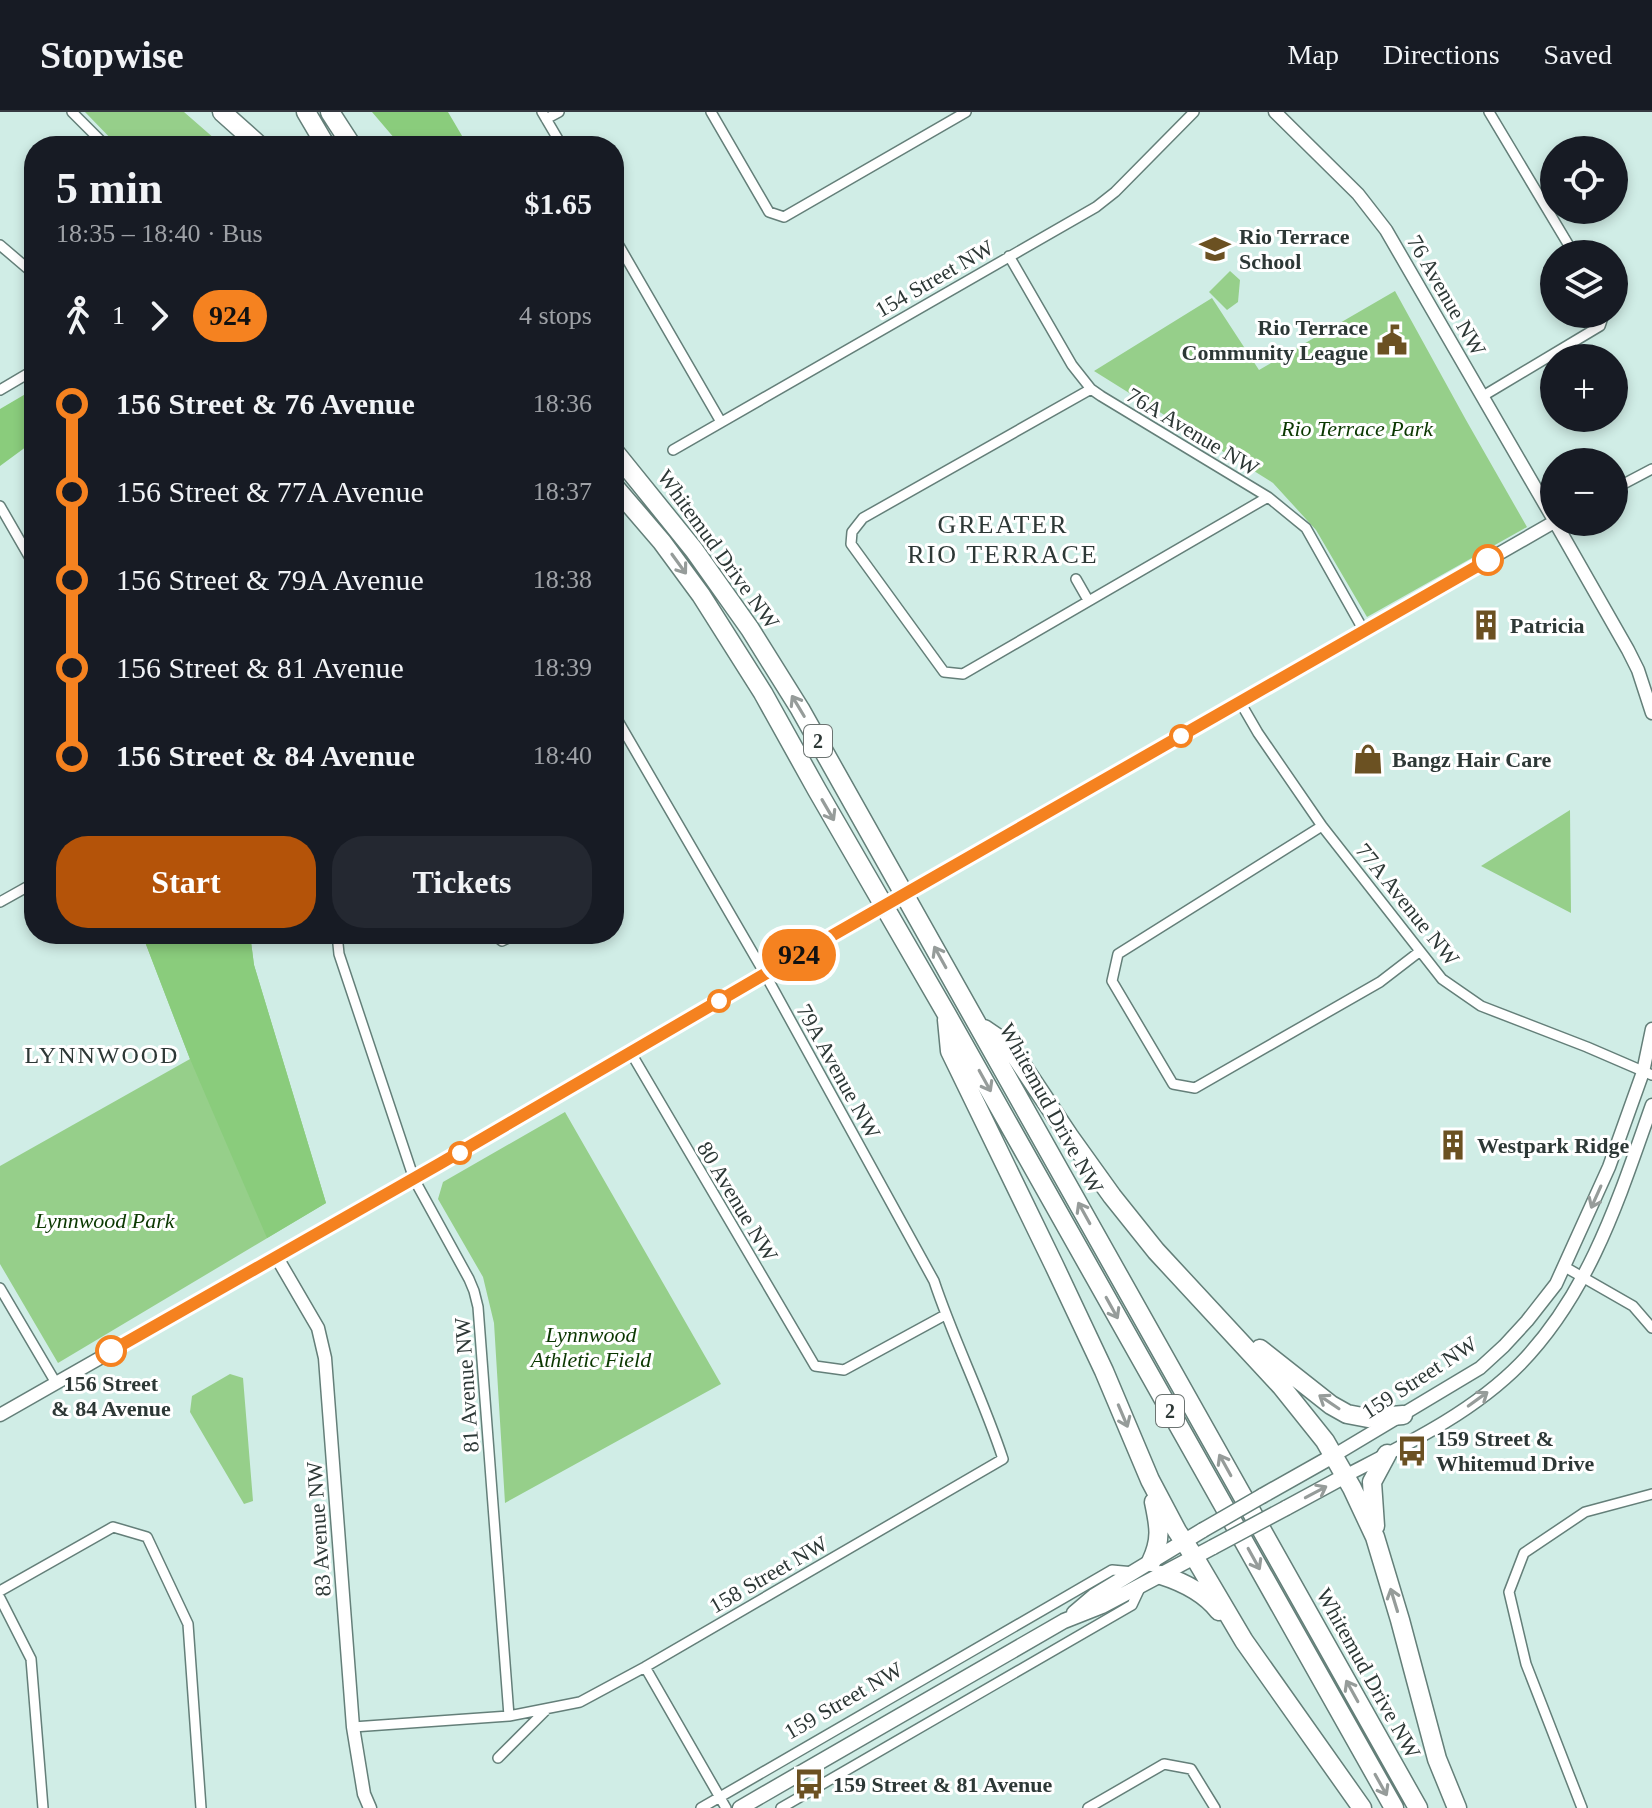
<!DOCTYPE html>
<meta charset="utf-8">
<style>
body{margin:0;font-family:Georgia,serif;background:#242831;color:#f1f3f6;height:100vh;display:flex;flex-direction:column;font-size:30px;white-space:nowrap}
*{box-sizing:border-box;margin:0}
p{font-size:26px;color:#9ea1a6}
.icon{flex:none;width:44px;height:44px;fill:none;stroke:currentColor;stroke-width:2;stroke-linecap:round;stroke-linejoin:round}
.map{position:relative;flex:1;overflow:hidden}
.side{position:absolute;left:24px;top:24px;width:600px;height:808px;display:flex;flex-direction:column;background:#171b24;border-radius:32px;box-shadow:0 4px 12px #0003}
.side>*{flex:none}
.badge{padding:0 16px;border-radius:26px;font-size:28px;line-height:52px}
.fabs{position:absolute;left:1540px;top:24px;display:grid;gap:16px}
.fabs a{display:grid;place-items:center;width:88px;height:88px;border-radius:50%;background:#171b24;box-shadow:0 4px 12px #0003;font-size:40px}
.map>.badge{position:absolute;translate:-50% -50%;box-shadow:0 0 0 4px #fff}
.legs{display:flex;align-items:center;gap:12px;height:88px;padding:0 32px;font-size:26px}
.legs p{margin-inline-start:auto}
.head{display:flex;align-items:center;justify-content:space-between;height:136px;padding:0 32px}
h1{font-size:44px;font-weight:700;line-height:60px}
.cta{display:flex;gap:16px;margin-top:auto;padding:16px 32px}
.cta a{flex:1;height:92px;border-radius:32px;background:#b45309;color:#fff;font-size:32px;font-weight:700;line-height:92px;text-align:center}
.cta a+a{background:#242831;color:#f1f3f6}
ul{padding:0 32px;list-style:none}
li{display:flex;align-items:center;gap:28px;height:88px;font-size:30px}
li i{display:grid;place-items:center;width:12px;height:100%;margin:0 10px;background:currentColor}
li i::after{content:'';width:20px;height:20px;margin:-10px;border:6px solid;border-radius:50%;background:#171b24}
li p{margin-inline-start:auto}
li:first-child i{background:linear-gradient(#0000 50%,currentColor 0)}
li:last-child i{background:linear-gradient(currentColor 50%,#0000 0)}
header{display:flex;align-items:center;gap:48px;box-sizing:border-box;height:112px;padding:0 40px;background:#171b24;border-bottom:2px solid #363941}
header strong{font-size:38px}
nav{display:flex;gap:44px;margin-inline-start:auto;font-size:28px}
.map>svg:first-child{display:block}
.green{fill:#96cf8a}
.forest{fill:#8acc7c}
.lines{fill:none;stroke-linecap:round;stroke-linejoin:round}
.minor-casing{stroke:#647f79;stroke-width:12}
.tertiary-casing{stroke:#647f79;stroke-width:15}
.secondary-casing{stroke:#647f79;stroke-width:17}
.motorway-casing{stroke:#647f79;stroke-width:21}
.minor{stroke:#fff;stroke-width:9}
.tertiary{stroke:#fff;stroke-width:12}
.secondary{stroke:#fff;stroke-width:14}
.motorway{stroke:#fff;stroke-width:18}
.tertiary-bridge-casing{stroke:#647f79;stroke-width:15;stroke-linecap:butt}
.secondary-bridge-casing{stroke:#647f79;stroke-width:17;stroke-linecap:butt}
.tertiary-bridge{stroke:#fff;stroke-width:12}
.secondary-bridge{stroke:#fff;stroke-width:14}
.oneway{stroke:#969c9a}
.line-1-casing{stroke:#fff;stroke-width:18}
.line-1{stroke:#f58220;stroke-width:12}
.stop-1-dot{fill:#fff;stroke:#f58220;stroke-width:4}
.labels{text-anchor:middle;stroke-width:6;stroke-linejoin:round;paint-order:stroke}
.shield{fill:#fff;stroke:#6c7472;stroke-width:2}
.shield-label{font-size:20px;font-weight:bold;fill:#2d3836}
.poi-label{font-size:22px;font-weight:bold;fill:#2d3836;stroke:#fff;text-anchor:start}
.street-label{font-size:22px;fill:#2d3836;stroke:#fff}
.park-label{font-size:22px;font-style:italic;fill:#0b3801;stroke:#fff}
.stop-label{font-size:22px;font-weight:bold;fill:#2d3836;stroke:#fff}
.neighbourhood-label{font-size:24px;letter-spacing:2px;fill:#2d3836;stroke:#fff}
.quarter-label{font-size:26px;letter-spacing:2px;fill:#2d3836;stroke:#fff}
</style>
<header>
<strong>Stopwise</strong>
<nav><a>Map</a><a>Directions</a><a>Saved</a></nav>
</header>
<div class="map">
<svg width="1652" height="1696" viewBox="0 0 1652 1696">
<rect width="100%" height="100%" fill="#d0ede6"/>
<path class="green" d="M85,0H184L223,34H118Z
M1230,159L1240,168L1238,190L1227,198L1209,180Z
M1395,179L1466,308L1527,415L1367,505L1316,418L1273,371L1094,259L1212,186L1259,258Z
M1570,698L1571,801L1481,754Z
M142,822H250L254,853L326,1091L58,1251L0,1152V1054L190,947Z
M565,1000L721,1272L505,1391L494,1211L483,1165L438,1087L443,1070Z
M230,1262L243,1266L253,1389L244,1392L190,1300L192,1284Z"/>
<path class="forest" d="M372,0H448L468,34H401Z
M34,277V329L0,354V297Z
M142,822H250L254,853L326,1091L267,1126L190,947Z"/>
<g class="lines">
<g class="minor-casing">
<path id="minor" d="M72,0L106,34
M542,0L562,34
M711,0L769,100L784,105L966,0
M1489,0L1574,142
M546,7L559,0
M614,125L721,310
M0,133L34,162
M1009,144L1072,253L1091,277L1101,284L1268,385L1306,416L1364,519
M1091,277L863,406L852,420L851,432L944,560L963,562L1268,385
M0,278L34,258
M1483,284L1600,214L1604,202
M673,338L1096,95L1115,80L1194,0
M1614,377L1652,357
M0,394L34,453
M1076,467L1088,488
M1240,590L1258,621L1322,714L1442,867L1481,894L1587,935L1652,963
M1322,714L1118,842L1112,869L1173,972L1195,976L1380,870L1419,840
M0,790L34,771
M337,822L339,842L414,1067L469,1167L474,1179L478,1195L509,1604
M493,822L502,829L516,822
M631,941L815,1254L844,1258L945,1203
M1565,1155L1633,1194L1652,1216
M0,1176L56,1271
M0,1479L113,1415L147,1425L188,1512L201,1696
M0,1486L31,1547L43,1696
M645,1555L726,1696
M353,1615L509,1604L580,1590L645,1555L1003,1347C983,1286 954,1229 934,1169L765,862L614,602
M498,1646L547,1597
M701,1696L1112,1458L1134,1460
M781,1696L1132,1493L1140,1476
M1088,1696L1164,1652L1191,1657L1215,1696
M1582,1696L1526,1552L1509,1480L1524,1441L1585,1400L1652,1382"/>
</g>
<g class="tertiary-casing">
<path id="tertiary" d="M1275,0L1358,82L1386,118L1554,408
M1555,410L1628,538L1638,558L1652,601
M955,754L1554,410
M276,1144L318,1216L325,1246L353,1615L364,1682L370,1696
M0,1303L414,1067L765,862L842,819
M1333,1344L1480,1256L1504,1234L1527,1209L1556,1172L1609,1055L1643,960L1652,917
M1345,1364C1405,1333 1472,1301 1520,1252C1590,1180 1619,1086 1652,993"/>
</g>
<g class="secondary-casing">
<path id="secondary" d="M1262,1384L1333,1344
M1286,1396L1345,1364
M1074,1501L1094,1484L1203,1418
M740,1696L1064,1509L1102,1494L1213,1435"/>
</g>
<g class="motorway-casing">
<path id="motorway" d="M222,0L260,34
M306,0L326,34
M330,0L352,34
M614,339L694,438L750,517L800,597L1418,1696
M614,374L662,430L701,483L763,581L817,678L946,901L1394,1696
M947,908L950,939L1054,1153L1104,1259L1150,1368L1177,1419L1195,1446L1244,1529L1362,1696
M984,917L1009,934L1069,1024L1112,1084L1156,1139L1281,1274L1325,1329L1352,1376L1375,1425L1400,1508L1437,1647L1457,1696
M1260,1237L1331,1293L1347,1302L1368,1306L1403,1303
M1375,1414L1372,1370L1387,1342
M1151,1450C1162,1427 1159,1414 1154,1390
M1161,1463C1183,1470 1205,1481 1219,1499"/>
</g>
<use href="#minor" class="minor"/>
<use href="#tertiary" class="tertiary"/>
<use href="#secondary" class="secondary"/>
<use href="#motorway" class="motorway"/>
<g class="tertiary-bridge-casing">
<path id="tertiary-bridge" d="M842,819L955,754"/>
</g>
<g class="secondary-bridge-casing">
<path id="secondary-bridge" d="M1203,1418L1262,1384
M1213,1435L1286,1396"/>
</g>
<use href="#tertiary-bridge" class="tertiary-bridge"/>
<use href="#secondary-bridge" class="secondary-bridge"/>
</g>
<defs><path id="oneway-shaft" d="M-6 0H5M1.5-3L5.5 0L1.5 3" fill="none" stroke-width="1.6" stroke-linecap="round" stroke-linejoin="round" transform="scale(2)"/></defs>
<g class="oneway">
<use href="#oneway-shaft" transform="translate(679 452) rotate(54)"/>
<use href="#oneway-shaft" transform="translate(798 594) rotate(-121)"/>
<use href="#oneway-shaft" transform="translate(828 698) rotate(60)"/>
<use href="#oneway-shaft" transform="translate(940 845) rotate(-119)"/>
<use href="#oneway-shaft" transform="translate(985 969) rotate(61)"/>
<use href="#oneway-shaft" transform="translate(1596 1085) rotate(114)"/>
<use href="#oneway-shaft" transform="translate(1084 1101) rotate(-119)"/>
<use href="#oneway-shaft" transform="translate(1112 1196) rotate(61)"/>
<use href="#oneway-shaft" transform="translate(1478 1287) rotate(-36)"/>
<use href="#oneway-shaft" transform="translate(1329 1290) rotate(-146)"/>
<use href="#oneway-shaft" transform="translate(1123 1304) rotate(67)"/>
<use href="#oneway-shaft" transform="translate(1225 1353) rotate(-119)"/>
<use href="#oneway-shaft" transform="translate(1316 1380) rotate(-28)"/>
<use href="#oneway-shaft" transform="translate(1254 1447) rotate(61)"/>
<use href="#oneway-shaft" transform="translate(1394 1488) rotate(-107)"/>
<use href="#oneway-shaft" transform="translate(1352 1579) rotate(-119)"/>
<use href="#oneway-shaft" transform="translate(1381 1673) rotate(61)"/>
</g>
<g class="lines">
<g class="line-1-casing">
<path id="line-1" d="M111,1239L441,1051L765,862L1488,448"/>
</g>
<use href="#line-1" class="line-1"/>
</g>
<defs>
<g id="school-bare" transform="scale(2.4)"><path d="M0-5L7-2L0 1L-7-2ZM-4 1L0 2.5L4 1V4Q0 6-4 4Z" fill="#6b5122" stroke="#fff" stroke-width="2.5" paint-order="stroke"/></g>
<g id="civic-bare" transform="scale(2.4)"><path d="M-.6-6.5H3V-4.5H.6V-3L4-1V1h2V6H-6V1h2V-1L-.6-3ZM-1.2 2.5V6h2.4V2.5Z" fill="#6b5122" stroke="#fff" stroke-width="2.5" paint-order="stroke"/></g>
<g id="building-bare" transform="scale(2.4)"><path d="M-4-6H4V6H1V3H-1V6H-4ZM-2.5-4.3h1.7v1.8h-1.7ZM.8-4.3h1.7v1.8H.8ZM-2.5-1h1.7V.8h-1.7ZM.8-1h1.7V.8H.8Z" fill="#6b5122" stroke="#fff" stroke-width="2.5" paint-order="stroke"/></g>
<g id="shop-bare" transform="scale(2.4)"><path d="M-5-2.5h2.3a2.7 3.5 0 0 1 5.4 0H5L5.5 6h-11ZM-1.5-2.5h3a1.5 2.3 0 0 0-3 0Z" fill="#6b5122" stroke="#fff" stroke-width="2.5" paint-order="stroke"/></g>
<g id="bus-bare" transform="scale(2.4)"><path d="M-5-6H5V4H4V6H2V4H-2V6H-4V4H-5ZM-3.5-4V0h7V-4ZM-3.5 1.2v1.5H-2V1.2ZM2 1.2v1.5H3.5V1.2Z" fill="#6b5122" stroke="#fff" stroke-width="2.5" paint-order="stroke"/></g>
</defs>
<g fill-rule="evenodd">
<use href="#school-bare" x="1215" y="137"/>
<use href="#civic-bare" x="1392" y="228"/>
<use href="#building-bare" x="1486" y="513"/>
<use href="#shop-bare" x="1368" y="647"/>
<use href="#building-bare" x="1453" y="1033"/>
<use href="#bus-bare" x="1412" y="1339"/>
<use href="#bus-bare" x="809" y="1672"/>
</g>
<g class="stop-1-dot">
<circle cx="1488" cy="448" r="14"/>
<circle cx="1181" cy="624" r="10"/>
<circle cx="719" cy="889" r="10"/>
<circle cx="460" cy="1041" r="10"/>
<circle cx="111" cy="1239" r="14"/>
</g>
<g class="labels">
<g class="shield">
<rect x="804" y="613" width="28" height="32" rx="6"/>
<rect x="1156" y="1283" width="28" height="32" rx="6"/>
</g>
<g class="shield-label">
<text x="818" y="636">2</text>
<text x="1170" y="1306">2</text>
</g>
<g class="poi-label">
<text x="1239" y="132">Rio Terrace<tspan x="1239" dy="25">School</tspan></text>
<text x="1368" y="223" text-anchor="end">Rio Terrace<tspan x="1368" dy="25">Community League</tspan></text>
<text x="1510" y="521">Patricia</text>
<text x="1392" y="655">Bangz Hair Care</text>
<text x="1477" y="1041">Westpark Ridge</text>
<text x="1436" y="1334">159 Street &amp;<tspan x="1436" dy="25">Whitemud Drive</tspan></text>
<text x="833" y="1680">159 Street &amp; 81 Avenue</text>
</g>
<g class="street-label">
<text transform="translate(934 166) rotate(-30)" y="8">154 Street NW</text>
<text transform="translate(1447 183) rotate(60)" y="8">76 Avenue NW</text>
<text transform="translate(1193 319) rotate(31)" y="8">76A Avenue NW</text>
<text transform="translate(719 437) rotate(54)" y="8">Whitemud Drive NW</text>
<text transform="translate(1408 792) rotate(51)" y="8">77A Avenue NW</text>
<text transform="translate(839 959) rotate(61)" y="8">79A Avenue NW</text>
<text transform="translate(1052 996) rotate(61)" y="8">Whitemud Drive NW</text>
<text transform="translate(738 1089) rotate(59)" y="8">80 Avenue NW</text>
<text transform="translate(1419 1265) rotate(-33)" y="8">159 Street NW</text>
<text transform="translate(466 1273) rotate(-94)" y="8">81 Avenue NW</text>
<text transform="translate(318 1417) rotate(-94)" y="8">83 Avenue NW</text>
<text transform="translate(768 1462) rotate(-30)" y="8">158 Street NW</text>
<text transform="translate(1369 1561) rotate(61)" y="8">Whitemud Drive NW</text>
<text transform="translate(843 1588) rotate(-30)" y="8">159 Street NW</text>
</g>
<g class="park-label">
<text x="1357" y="324">Rio Terrace Park</text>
<text x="105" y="1116">Lynnwood Park</text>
<text x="591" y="1230">Lynnwood<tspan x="591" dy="25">Athletic Field</tspan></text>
</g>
<g class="stop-label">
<text x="111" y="1279">156 Street<tspan x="111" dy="25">&amp; 84 Avenue</tspan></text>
</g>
<g class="neighbourhood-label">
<text x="102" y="951">LYNNWOOD</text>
</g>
<g class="quarter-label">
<text x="1003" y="421">GREATER<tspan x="1003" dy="30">RIO TERRACE</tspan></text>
</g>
</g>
</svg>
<div class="fabs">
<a><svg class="icon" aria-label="locate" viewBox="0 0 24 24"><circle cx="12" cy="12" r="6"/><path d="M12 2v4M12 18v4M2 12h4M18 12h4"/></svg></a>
<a><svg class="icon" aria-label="layers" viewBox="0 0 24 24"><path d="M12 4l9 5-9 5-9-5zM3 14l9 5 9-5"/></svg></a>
<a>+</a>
<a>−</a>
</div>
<b class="badge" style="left:799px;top:843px;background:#f58220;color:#111">924</b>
<section class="side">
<div class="head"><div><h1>5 min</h1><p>18:35 – 18:40 · Bus</p></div><b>$1.65</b></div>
<div class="legs"><svg class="icon" aria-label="walk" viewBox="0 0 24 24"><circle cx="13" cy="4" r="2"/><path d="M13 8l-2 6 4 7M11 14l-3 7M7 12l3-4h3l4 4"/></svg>1<svg class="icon" aria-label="forward" viewBox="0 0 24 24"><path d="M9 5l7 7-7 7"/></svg><b class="badge" style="background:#f58220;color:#111">924</b><p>4 stops</p></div>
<ul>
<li><i style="color:#f58220"></i><b>156 Street &amp; 76 Avenue</b><p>18:36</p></li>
<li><i style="color:#f58220"></i><span>156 Street &amp; 77A Avenue</span><p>18:37</p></li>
<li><i style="color:#f58220"></i><span>156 Street &amp; 79A Avenue</span><p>18:38</p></li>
<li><i style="color:#f58220"></i><span>156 Street &amp; 81 Avenue</span><p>18:39</p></li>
<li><i style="color:#f58220"></i><b>156 Street &amp; 84 Avenue</b><p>18:40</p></li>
</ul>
<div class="cta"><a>Start</a><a>Tickets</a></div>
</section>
</div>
